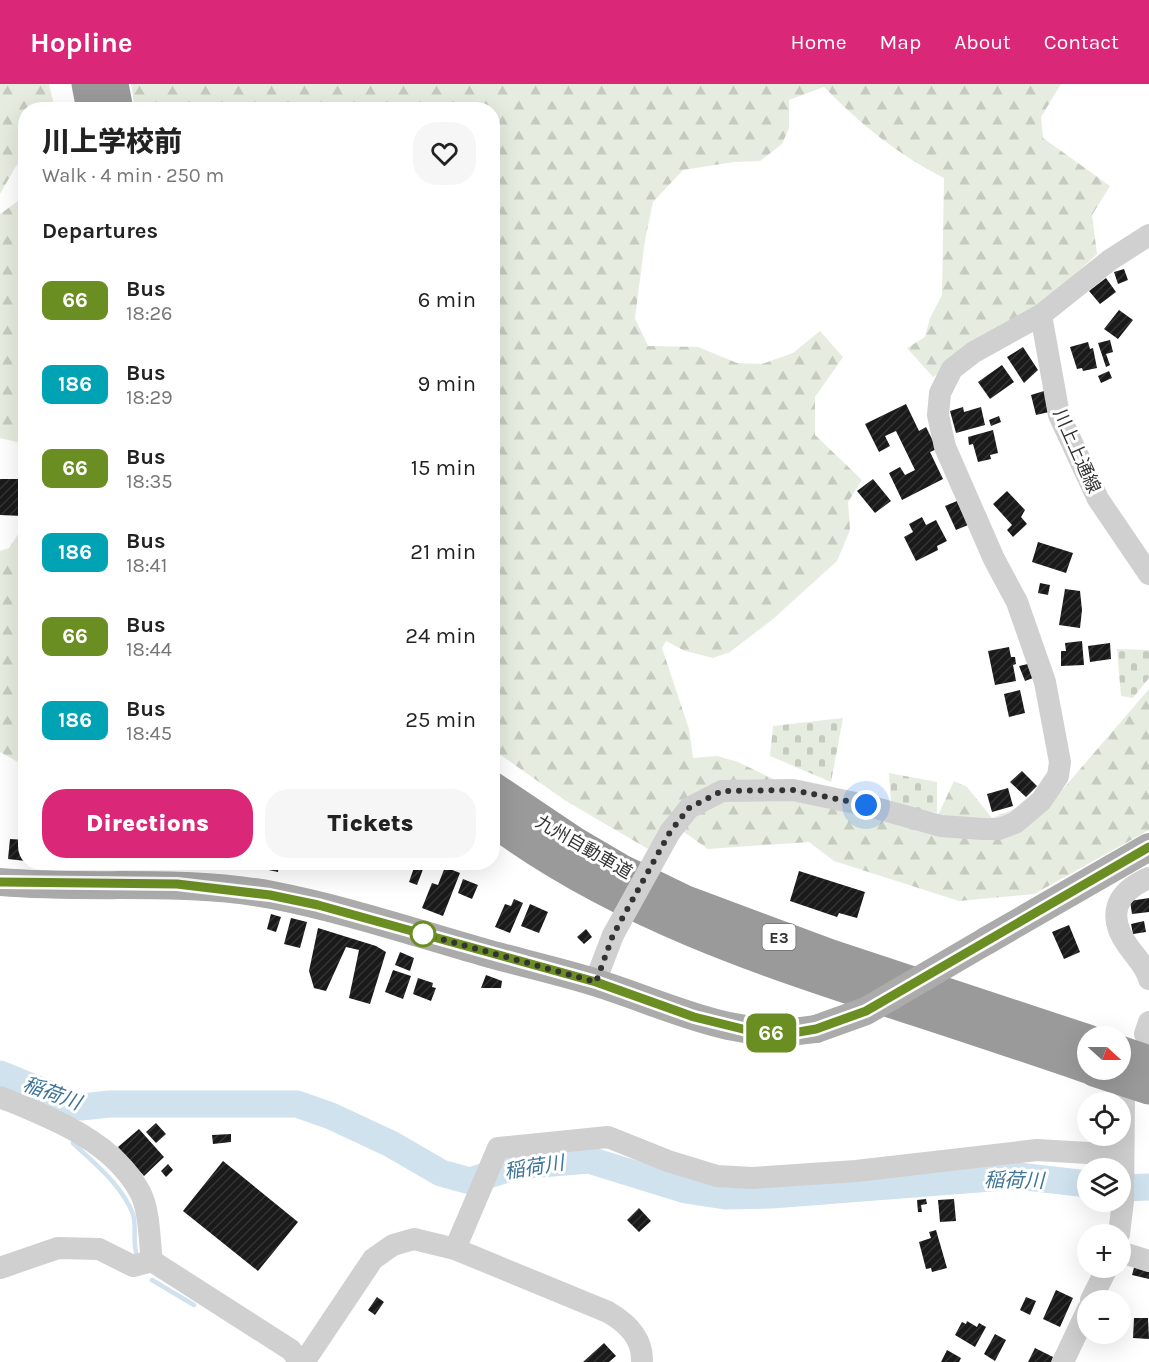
<!DOCTYPE html>
<meta charset="utf-8">
<style>
body{margin:0;font-family:Karla,"Noto Sans JP",sans-serif;background:#f6f6f6;color:#222;height:100vh;display:flex;flex-direction:column;font-size:22px;white-space:nowrap}
*{box-sizing:border-box;margin:0}
p{font-size:20px;color:#767676}
.icon{flex:none;width:33px;height:33px;fill:none;stroke:currentColor;stroke-width:2;stroke-linecap:round;stroke-linejoin:round}
.map{position:relative;flex:1;overflow:hidden}
.sheet{position:absolute;left:18px;top:18px;width:482px;height:768px;display:flex;flex-direction:column;background:#fff;border-radius:24px;box-shadow:0 6px 24px #0002}
.sheet>*{flex:none}
.badge{padding:0 12px;border-radius:9px;font-size:21px;line-height:39px}
.needle{width:39px;rotate:111deg}
.tools{position:absolute;left:1077px;top:942px;display:grid;gap:12px}
.tools a{display:grid;place-items:center;width:54px;height:54px;border-radius:50%;background:#fff;box-shadow:0 6px 24px #0002;font-size:30px}
.you{position:absolute;width:30px;height:30px;margin:-15px;border:4px solid #fff;border-radius:50%;background:#1a73e8;box-shadow:0 0 0 9px #1a73e833}
.map>.badge{position:absolute;translate:-50% -50%;box-shadow:0 0 0 3px #fff}
h2{padding:0 24px;font-size:22px;line-height:54px}
.round{display:grid;place-items:center;flex:none;width:63px;height:63px;border-radius:24px;background:#f6f6f6}
.headline{display:flex;align-items:center;justify-content:space-between;height:102px;padding:0 24px}
h1{font-size:28px;font-weight:800;line-height:45px}
.primary-button{display:flex;gap:12px;margin-top:auto;padding:12px 24px}
.primary-button a{flex:1;height:69px;border-radius:24px;background:#db2777;color:#fff;font-size:24px;font-weight:800;line-height:69px;text-align:center}
.primary-button a+a{background:#f6f6f6;color:#222}
ul{padding:0;list-style:none}
li{display:flex;align-items:center;gap:18px;height:84px;padding:0 24px}
li div{flex:1}
li b{display:block;font-size:22px}
li em{font-style:normal}
li .badge{min-width:66px;font-weight:700;text-align:center}
header{display:flex;align-items:center;gap:36px;box-sizing:border-box;height:84px;padding:0 30px;background:#db2777;color:#fff}
header strong{font-size:28px}
nav{display:flex;gap:33px;margin-inline-start:auto;font-size:21px}
.map>svg:first-child{display:block}
.forest{fill:url(#forest-firs)}
.cemetery{fill:url(#cemetery-stones)}
.lines{fill:none;stroke-linecap:round;stroke-linejoin:round}
.stream{stroke:#cfe2ee;stroke-width:4.5}
.river{stroke:#cfe2ee;stroke-width:27}
.building{fill:url(#building-hatch)}
.minor{stroke:#d0d0d0;stroke-width:22}
.major{stroke:#ababab;stroke-width:28}
.highway{stroke:#9a9a9a;stroke-width:33}
.minor-bridge{stroke:#d0d0d0;stroke-width:22}
.major-bridge{stroke:#ababab;stroke-width:28}
.line-casing{stroke:#fff;stroke-width:14}
.line{stroke:#6b8e23;stroke-width:9}
.walk{stroke:#333;stroke-width:6;stroke-dasharray:0 10.8}
.stop-dot{fill:#fff;stroke:#6b8e23;stroke-width:3}
.labels{text-anchor:middle;stroke-width:6;stroke-linejoin:round;paint-order:stroke}
.shield{fill:#fff;stroke:#707070;stroke-width:1.5}
.shield-label{font-size:16px;font-weight:bold;fill:#333}
.street-label{font-size:18px;fill:#333;stroke:#fff}
.water-label{font-size:20px;font-style:italic;fill:#3f7597;stroke:#fff}
</style>
<header>
<strong>Hopline</strong>
<nav><a>Home</a><a>Map</a><a>About</a><a>Contact</a></nav>
</header>
<div class="map">
<svg width="1149" height="1278" viewBox="0 0 1149 1278">
<defs>
<pattern id="forest-firs" width="22" height="20" patternUnits="userSpaceOnUse" patternTransform="scale(1.5)"><rect width="22" height="20" fill="#e6ecdf"/><path d="M5 1l3.5 6h-7zM16 11l3.5 6h-7z" fill="#c6cbc0"/></pattern>
<pattern id="cemetery-stones" width="16" height="16" patternUnits="userSpaceOnUse" patternTransform="scale(1.5)"><rect width="16" height="16" fill="#e6ecdf"/><path d="M2 7V4a2 2 0 0 1 4 0v3zM10 15v-3a2 2 0 0 1 4 0v3z" fill="#c6cbc0"/></pattern>
<pattern id="building-hatch" width="6" height="6" patternUnits="userSpaceOnUse" patternTransform="scale(1.5)"><rect width="6" height="6" fill="#1a1a1a"/><path d="M-1 1l2-2M0 6l6-6M5 7l2-2" fill="none" stroke="#333"/></pattern>
</defs>
<rect width="100%" height="100%" fill="#fff"/>
<path class="forest" d="M0,0H49L55,25L26,26L25,78L16,82L0,110Z
M131,0H1061L1041,33L1043,54L1110,102L1092,131L1097,170L1037,226L933,293L907,264L925,253L930,234L942,211L944,94C898,71 860,40 824,3L789,16V44L782,60L760,77L734,78L683,86L653,118L645,156L635,234L648,262L698,263L737,279L762,280L793,269L820,247L843,273L815,313V351L862,396L848,418L850,446L837,477L773,535L730,568L713,574L685,567L666,557L662,564L689,645L693,674L717,672L738,678L829,722L934,740L954,697L967,703L992,734L1063,705L1149,605V746L1034,810L959,817L834,777L809,758L708,765L667,736L648,765L566,717L495,667L492,664V26L135,25Z
M25,112V360L0,354V130Z
M25,440V682L0,668V467L9,464Z
M315,779H377L368,782L320,786Z"/>
<path class="cemetery" d="M1117,565L1149,566V594L1133,614L1121,612Z
M843,634L831,698L770,672L773,642Z
M889,689L937,698V729L891,720Z"/>
<g class="lines">
<path class="stream" d="M62,1016L65,1030
M73,1059C95,1080 122,1101 133,1130C137,1143 132,1158 137,1172
M152,1196L194,1221"/>
<path class="river" d="M0,990L81,1023L110,1020H297L331,1032L391,1060L441,1089L470,1097L516,1082L589,1076L686,1106L725,1112L772,1111L1018,1092L1088,1100
M1120,1104L1149,1103"/>
</g>
<path class="building" d="M1124,185L1128,196L1118,200L1114,188Z
M1106,194L1116,208L1100,220L1089,207Z
M1119,226L1133,236L1118,255L1104,245Z
M1110,256L1113,268L1106,270L1110,281L1106,283L1098,259Z
M1088,258L1090,265L1093,264L1097,284L1083,287L1082,284L1077,285L1070,263Z
M1023,263L1038,286L1024,299L1007,273Z
M1002,281L1014,298L990,315L978,298Z
M1109,287L1112,294L1101,299L1098,292Z
M1044,307L1049,328L1036,331L1031,311Z
M906,320L919,347L926,343L937,365L930,368L943,395L902,416L889,389L900,383L905,391L915,386L896,347L885,352L890,362L879,368L865,340Z
M963,323L964,328L981,323L985,341L956,349L950,327Z
M999,332L1001,338L991,342L989,336Z
M993,346L998,369L990,371L991,375L978,378L973,360L969,361L968,353Z
M0,395H24L23,432L0,431Z
M873,395L891,417L875,429L857,407Z
M1007,407L1025,426L1021,433L1027,440L1013,453L1007,446L1012,441L993,420Z
M957,417L968,441L956,446L945,422Z
M922,433L926,441L936,436L947,457L937,462L938,466L916,477L904,453L913,448L909,440Z
M1038,458L1073,469L1066,489L1032,478Z
M1040,499L1050,501L1048,511L1038,509Z
M1065,505L1080,507L1082,526L1080,544L1059,541Z
M1082,557L1084,581L1061,582V567H1066L1065,559Z
M1110,559L1111,575L1090,578L1088,562Z
M1009,563L1011,573H1015L1016,580L1013,581L1016,597L995,601L988,567Z
M1028,580L1033,594L1025,597L1019,582Z
M1020,606L1025,629L1009,633L1004,610Z
M1022,687L1037,702L1026,713L1010,698Z
M1008,704L1013,722L992,728L987,710Z
M21,728L26,729V745H20Z
M10,755L26,756V777L8,775Z
M260,778H279L278,788L259,784Z
M287,778H320L319,785Z
M416,778L425,780L417,801L409,798Z
M445,783L460,789L443,832L422,824L432,799L438,801Z
M799,787L865,808L857,834L839,829L837,833L790,817Z
M463,795L478,801L472,815L458,809Z
M1149,814V828L1132,830L1130,817Z
M514,815L523,819L510,849L495,843L505,820L511,822Z
M530,820L548,828L539,849L521,842Z
M271,830L281,833L276,848L267,845Z
M291,834L307,838L300,864L284,860Z
M1144,837L1146,848L1133,850L1131,840Z
M1069,841L1080,868L1064,875L1052,848Z
M318,844L376,862L386,868L370,920L349,914L359,866L346,863L326,907L314,904L309,887Z
M586,845L592,853L584,860L577,853Z
M400,868L414,874L410,887L395,881Z
M393,886L411,892L403,915L385,908Z
M486,891L502,897L501,904H481Z
M418,894L433,899L432,903L436,904L431,917L413,910Z
M156,1039L166,1050L156,1059L146,1048Z
M139,1045L164,1073L144,1092L118,1063Z
M231,1050V1058L213,1060L212,1051Z
M223,1077L298,1138L258,1187L183,1127Z
M168,1080L173,1086L166,1093L161,1087Z
M926,1115L927,1120L921,1121L922,1128H918L917,1116Z
M954,1115L956,1137L940,1138L938,1116Z
M639,1124L651,1137L639,1148L627,1136Z
M936,1146L947,1184L932,1188L931,1184L926,1185L919,1158L931,1154L929,1148Z
M1135,1180L1149,1184V1195L1132,1191Z
M1056,1206L1073,1214L1060,1243L1043,1235Z
M377,1213L384,1218L375,1231L368,1226Z
M1026,1213L1036,1217L1030,1231L1020,1226Z
M1134,1234H1148L1149,1255L1133,1254Z
M967,1237L977,1243L979,1239L986,1243L975,1263L955,1251L962,1238L966,1240Z
M995,1250L1006,1256L995,1277L984,1270Z
M604,1259L616,1272L609,1278H583Z
M1035,1264L1053,1273L1051,1278H1028Z
M947,1266L961,1274L959,1278H941Z"/>
<g class="lines">
<path class="minor" d="M1041,231L1059,331L1098,415L1149,490
M670,748L689,724L722,707L793,706L865,721L941,742L983,745H999L1015,739L1041,717L1058,692L1060,678L1045,598L1017,518L994,475L945,363L938,331L940,309L952,285L974,268L1041,231L1110,176L1149,151
M1149,794C1116,808 1106,831 1128,862C1135,872 1146,883 1149,895
M595,898L613,851
M1145,950L1149,938
M0,1013C51,1034 112,1056 140,1108C150,1127 149,1156 152,1177
M1119,1150L1123,1117L1124,1013
M455,1165L498,1064L608,1053L668,1077L717,1092L752,1094L856,1087L1037,1066L1122,1071
M1120,1168L1149,1177
M0,1184L58,1164L99,1165L133,1182L152,1177L291,1266L300,1278
M1091,1216L1107,1184
M304,1278L373,1175L393,1161L414,1155L455,1165L608,1228C627,1239 643,1254 642,1278
M1063,1278L1088,1225"/>
<path class="major" d="M0,798C91,806 182,794 272,811C344,825 413,848 483,868C521,879 559,887 597,899C673,923 735,958 816,945
M986,857L1149,763"/>
<path class="highway" d="M88,0L93,26
M112,0L117,26
M492,704L574,759L620,786L686,818L831,872L1088,957
M492,735C616,828 765,877 911,924C970,943 1029,963 1088,983
M1120,968L1149,978
M1094,986L1149,1004"/>
<path class="minor-bridge" d="M613,851L670,748"/>
<path class="major-bridge" d="M816,945L866,927L986,857"/>
</g>
<g class="lines">
<g class="line-casing">
<path id="line" d="M0,798L177,800L270,811L318,821L596,898L694,933L759,949L787,950L816,945L866,927L1149,763"/>
</g>
<use href="#line" class="line"/>
<path class="walk" d="M423,850L596,898L613,851L670,748L689,724L722,707L793,706L866,721"/>
</g>
<circle class="stop-dot" cx="423" cy="850" r="12"/>
<g class="labels">
<rect class="shield" x="762.5" y="840" width="33" height="26" rx="4.5"/>
<g class="shield-label">
<text x="779" y="859">E3</text>
</g>
<g class="street-label">
<text transform="translate(1077 367) rotate(66)" y="6">川上上通線</text>
<text transform="translate(584 763) rotate(30)" y="6">九州自動車道</text>
</g>
<g class="water-label">
<text transform="translate(52 1009) rotate(20)" y="7">稲荷川</text>
<text transform="translate(534 1083) rotate(-9)" y="7">稲荷川</text>
<text transform="translate(1014 1096) rotate(1)" y="7">稲荷川</text>
</g>
</g>
</svg>
<div class="tools">
<a><svg class="needle" viewBox="-14 -14 28 28"><path d="M0-13l5 13h-10z" fill="#e53935"/><path d="M0 13l5-13h-10z" fill="#767676"/></svg></a>
<a><svg class="icon" aria-label="locate" viewBox="0 0 24 24"><circle cx="12" cy="12" r="6"/><path d="M12 2v4M12 18v4M2 12h4M18 12h4"/></svg></a>
<a><svg class="icon" aria-label="layers" viewBox="0 0 24 24"><path d="M12 4l9 5-9 5-9-5zM3 14l9 5 9-5"/></svg></a>
<a>+</a>
<a>−</a>
</div>
<div class="you" style="left:866px;top:721px"></div>
<b class="badge" style="left:771px;top:949px;background:#6b8e23;color:#fff">66</b>
<section class="sheet">
<div class="headline"><div><h1>川上学校前</h1><p>Walk · 4 min · 250 m</p></div><a class="round"><svg class="icon" aria-label="heart" viewBox="0 0 24 24"><path d="M12 20l-8-8c-3-5 5-10 8-4 3-6 11-1 8 4z"/></svg></a></div>
<h2>Departures</h2>
<ul>
<li><span class="badge" style="background:#6b8e23;color:#fff">66</span><div><b>Bus</b><p>18:26</p></div><em>6 min</em></li>
<li><span class="badge" style="background:#00a3b4;color:#fff">186</span><div><b>Bus</b><p>18:29</p></div><em>9 min</em></li>
<li><span class="badge" style="background:#6b8e23;color:#fff">66</span><div><b>Bus</b><p>18:35</p></div><em>15 min</em></li>
<li><span class="badge" style="background:#00a3b4;color:#fff">186</span><div><b>Bus</b><p>18:41</p></div><em>21 min</em></li>
<li><span class="badge" style="background:#6b8e23;color:#fff">66</span><div><b>Bus</b><p>18:44</p></div><em>24 min</em></li>
<li><span class="badge" style="background:#00a3b4;color:#fff">186</span><div><b>Bus</b><p>18:45</p></div><em>25 min</em></li>
</ul>
<div class="primary-button"><a>Directions</a><a>Tickets</a></div>
</section>
</div>
